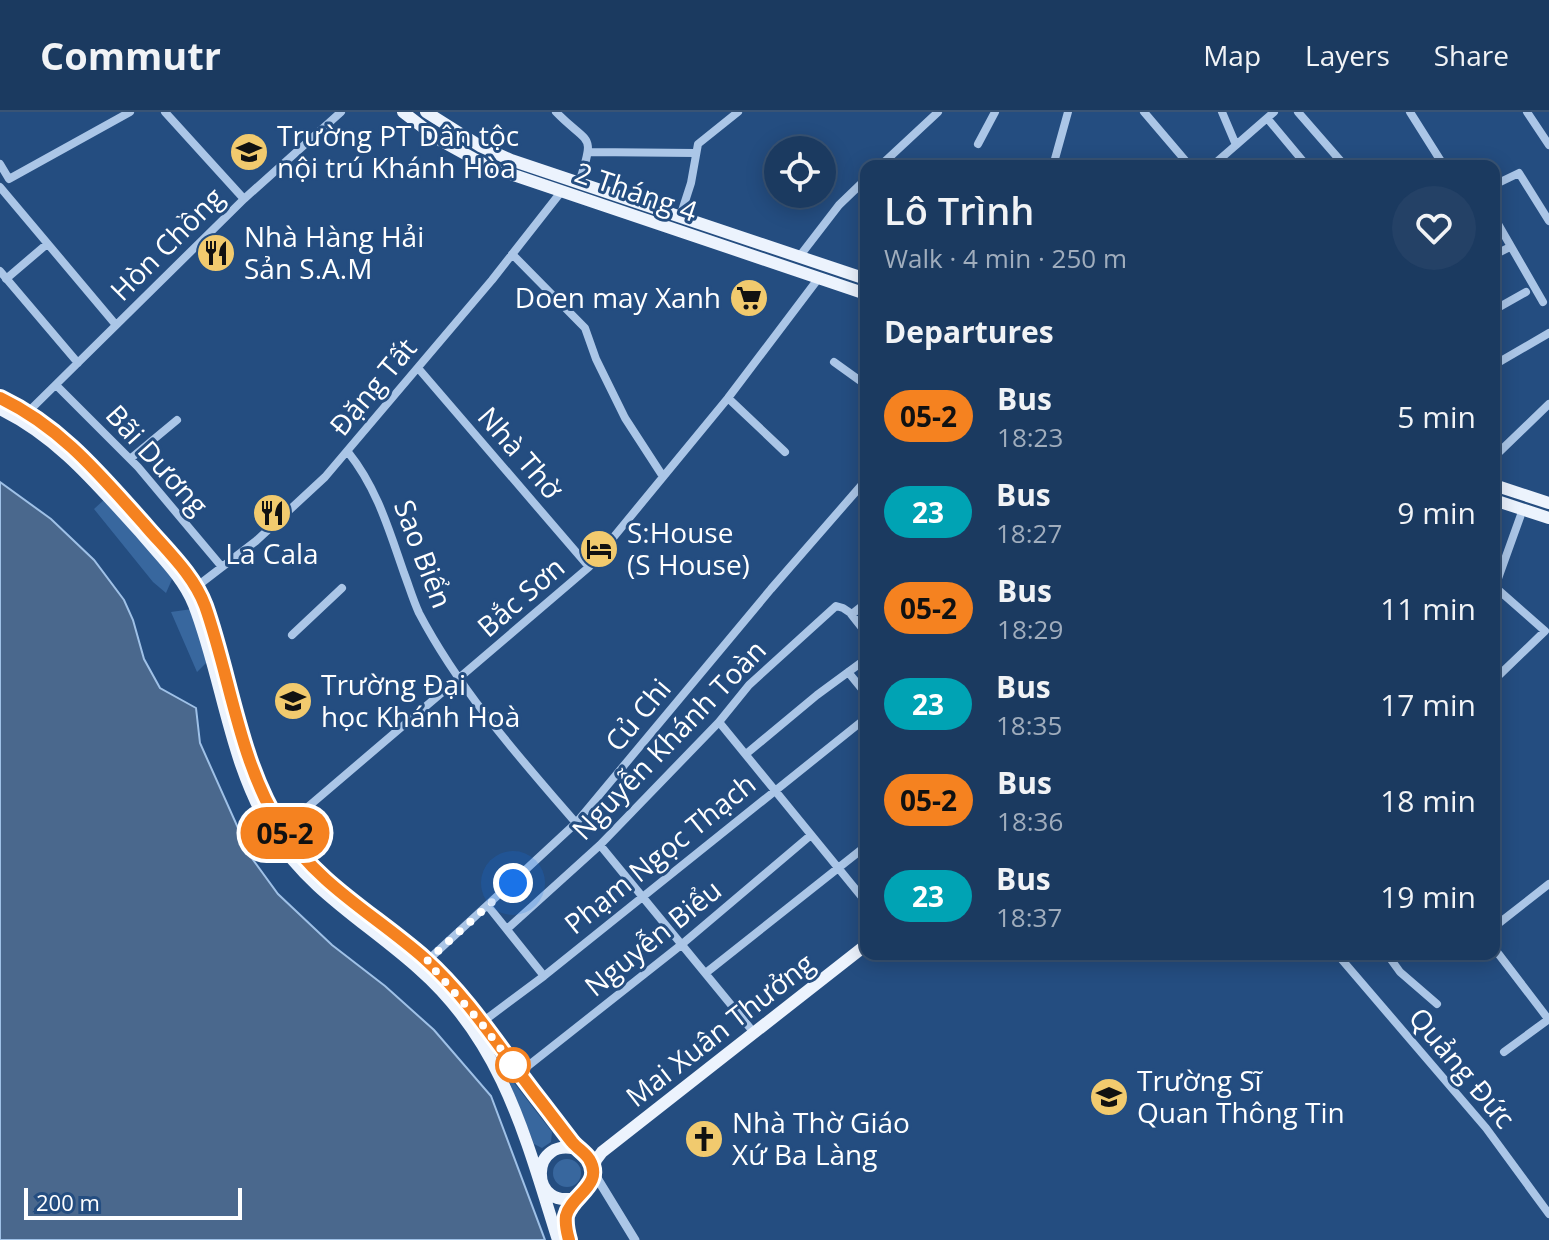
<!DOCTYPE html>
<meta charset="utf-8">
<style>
body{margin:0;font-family:"Open Sans",sans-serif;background:#244166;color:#f1f3f6;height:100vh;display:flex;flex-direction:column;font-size:30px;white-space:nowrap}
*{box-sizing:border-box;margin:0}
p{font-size:26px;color:#a0adbd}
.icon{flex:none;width:44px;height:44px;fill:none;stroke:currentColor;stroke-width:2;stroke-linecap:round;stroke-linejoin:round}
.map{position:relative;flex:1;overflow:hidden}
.details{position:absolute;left:860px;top:48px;width:640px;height:800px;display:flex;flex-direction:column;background:#1b3a60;border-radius:16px;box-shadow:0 4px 20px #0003,0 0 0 2px #395475}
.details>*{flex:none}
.badge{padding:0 16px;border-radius:26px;font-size:28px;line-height:52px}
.controls{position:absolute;left:764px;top:24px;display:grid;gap:16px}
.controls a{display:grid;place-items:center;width:72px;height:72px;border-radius:50%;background:#1b3a60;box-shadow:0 4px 20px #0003,0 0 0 2px #395475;font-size:40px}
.scale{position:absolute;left:24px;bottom:20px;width:218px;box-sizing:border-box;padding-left:8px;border:4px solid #fff;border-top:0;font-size:22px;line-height:28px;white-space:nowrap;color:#fff;-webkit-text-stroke:6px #244d80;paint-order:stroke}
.you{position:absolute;width:40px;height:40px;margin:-20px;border:6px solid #fff;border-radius:50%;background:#1a73e8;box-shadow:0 0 0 12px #1a73e833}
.map>.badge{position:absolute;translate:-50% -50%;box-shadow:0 0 0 4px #fff}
h2{padding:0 24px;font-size:30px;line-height:72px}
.round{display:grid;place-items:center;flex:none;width:84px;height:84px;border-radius:42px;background:#244166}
.headline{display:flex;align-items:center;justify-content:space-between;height:136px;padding:0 24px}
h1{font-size:38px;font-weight:600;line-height:60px}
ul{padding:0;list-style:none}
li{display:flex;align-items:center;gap:24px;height:96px;padding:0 24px}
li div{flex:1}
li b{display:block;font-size:30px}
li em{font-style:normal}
li .badge{min-width:88px;font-weight:700;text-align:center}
header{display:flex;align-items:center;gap:48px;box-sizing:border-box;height:112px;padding:0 40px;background:#1b3a60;border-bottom:2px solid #395475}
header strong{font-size:38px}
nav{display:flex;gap:44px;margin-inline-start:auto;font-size:28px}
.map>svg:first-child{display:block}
.green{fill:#38679e}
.water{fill:#4a688d;stroke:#9fc1e7;stroke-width:2}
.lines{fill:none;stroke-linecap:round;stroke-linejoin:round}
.minor{stroke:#abc6e7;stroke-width:8}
.tertiary{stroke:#abc6e7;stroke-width:9}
.primary{stroke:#ecf3fd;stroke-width:12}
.line-casing{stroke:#fff;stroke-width:18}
.line{stroke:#f58220;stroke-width:12}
.walk{stroke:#fff;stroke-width:8;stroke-dasharray:0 14.4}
.stop-dot{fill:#fff;stroke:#f58220;stroke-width:4}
.labels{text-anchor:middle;stroke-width:6;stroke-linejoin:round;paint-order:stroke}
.poi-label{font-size:28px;fill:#fff;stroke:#244d80;text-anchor:start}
.street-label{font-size:28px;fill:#fff;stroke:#244d80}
</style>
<header>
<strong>Commutr</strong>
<nav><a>Map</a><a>Layers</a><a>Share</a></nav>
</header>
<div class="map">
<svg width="1549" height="1128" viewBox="0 0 1549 1128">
<rect width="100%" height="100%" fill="#244d80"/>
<path class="green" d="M106,386L173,465L166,481L153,470L94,397Z
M192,497L208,549L197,560L171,500Z
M505,959L552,1020L551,1030L542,1036L534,1032Z
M553 1061a14 14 0 1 1 28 0a14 14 0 1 1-28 0Z"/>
<path class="water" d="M0,370L51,407L94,448L124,488L133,508L144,547L160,576L196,596L200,631L251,745L278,782L332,833L385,874L434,918L491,984L545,1128H0Z"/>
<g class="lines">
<path class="minor" d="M165,0L244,87
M556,0C589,34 596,19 579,71
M1144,0L1190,54
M1222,0L1236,33
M1298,0L1345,54
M1410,0L1444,54
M1527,0L1549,33
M1267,6L1307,54
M978,32L995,0
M589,40L695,41
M0,52L9,67L130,0
M880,54L938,0
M1053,54L1068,0
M1212,54L1274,0
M1494,73L1519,61L1549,109
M0,75L116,213
M680,105L691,71L698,32L738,0
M1494,105L1543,190
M512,142L585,216L596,247L625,306L662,363
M1494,143L1510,135
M799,145L839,93L866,67
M0,159L78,251
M6,167L47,132
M1494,198L1526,180
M834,250L866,273
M1494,253L1549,221
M418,256L589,455
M56,273L138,355L222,455
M728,286L785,340
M28,300L244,87L341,0
M348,340C377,376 389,418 404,461C409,474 413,488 419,501C460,579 519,645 576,711
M1494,345L1549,292
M130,347L177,308
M196,475L256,429L325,365L492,168L561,80
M851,502L866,521
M292,523L342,476
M848,560L866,582
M1494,568L1545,519L1495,475L1523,397
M719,610L866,790
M746,642L817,583L866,547
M282,717L589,455L728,286L818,167
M600,733L755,922
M488,794L544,864
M1494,815L1549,772
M507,817L600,733L719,610L749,573L836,494L843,496L852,502L866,491
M1494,836L1549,908
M1337,842L1486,1016L1549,1102
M1387,842L1400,860L1437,892
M427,849L576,711L771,477L866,368
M707,860L866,734
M481,911L544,864L866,606
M1504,940L1549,907
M519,961L681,833L811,723"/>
<path class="tertiary" d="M594,1061L635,1128"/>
<path class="primary" d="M403,0L438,27L487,54L866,182
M426,0L480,34L511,48L866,167
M0,286C61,315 100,363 144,412C166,438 193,462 205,494C231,568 239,650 282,717C318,773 376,803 424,846C469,886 503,940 539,987C550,1001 561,1016 572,1030C577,1036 585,1041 589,1047C605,1073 572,1083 567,1104C565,1112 567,1121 569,1128
M0,297C58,325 97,373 140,420C159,443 183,465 194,493C223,568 229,652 273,721C309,779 369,812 419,857C503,931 526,1027 558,1128
M1494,373L1549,391
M1494,388L1549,406
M593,1058L596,1048L602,1040L866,833
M580,1084C528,1104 527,1018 582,1039"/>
</g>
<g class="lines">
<g class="line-casing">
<path id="line" d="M0,286C61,315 100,363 144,412C166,438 193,462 205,494C231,568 239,650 282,717C318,773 375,803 424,846C469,886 502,940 539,987C550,1001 561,1016 572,1030C577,1036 585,1041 589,1047C605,1073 571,1083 566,1104C565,1112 567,1121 569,1128"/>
</g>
<use href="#line" class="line"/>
<path class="walk" d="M513,771L427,849L481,911L519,961L513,953"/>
</g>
<defs>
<g id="school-disc" transform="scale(2)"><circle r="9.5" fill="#f1ca6e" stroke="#244d80"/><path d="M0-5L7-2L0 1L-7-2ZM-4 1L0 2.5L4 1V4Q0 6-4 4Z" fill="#111"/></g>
<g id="restaurant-disc" transform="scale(2)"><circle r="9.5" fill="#f1ca6e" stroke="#244d80"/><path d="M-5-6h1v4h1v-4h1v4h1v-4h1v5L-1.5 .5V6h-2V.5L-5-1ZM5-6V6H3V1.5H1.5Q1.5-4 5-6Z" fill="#111"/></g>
<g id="supermarket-disc" transform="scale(2)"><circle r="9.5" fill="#f1ca6e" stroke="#244d80"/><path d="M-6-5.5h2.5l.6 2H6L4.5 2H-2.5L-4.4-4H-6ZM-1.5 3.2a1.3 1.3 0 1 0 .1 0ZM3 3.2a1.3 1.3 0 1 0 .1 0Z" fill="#111"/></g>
<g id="hotel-disc" transform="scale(2)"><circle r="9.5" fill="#f1ca6e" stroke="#244d80"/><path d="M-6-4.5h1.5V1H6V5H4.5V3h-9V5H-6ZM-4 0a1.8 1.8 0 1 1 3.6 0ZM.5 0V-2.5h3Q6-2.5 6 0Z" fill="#111"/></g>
<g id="university-disc" transform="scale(2)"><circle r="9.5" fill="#f1ca6e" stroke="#244d80"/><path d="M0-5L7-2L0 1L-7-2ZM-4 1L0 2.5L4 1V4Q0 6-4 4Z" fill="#111"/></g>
<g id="church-disc" transform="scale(2)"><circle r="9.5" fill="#f1ca6e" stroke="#244d80"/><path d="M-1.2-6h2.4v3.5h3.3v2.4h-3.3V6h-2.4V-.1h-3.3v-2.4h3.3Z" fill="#111"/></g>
</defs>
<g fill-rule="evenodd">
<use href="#school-disc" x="249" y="40"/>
<use href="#restaurant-disc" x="216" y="141"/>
<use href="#supermarket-disc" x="749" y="186"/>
<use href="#restaurant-disc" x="272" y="401"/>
<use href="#hotel-disc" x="599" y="437"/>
<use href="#university-disc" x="293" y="589"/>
<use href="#university-disc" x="1109" y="985"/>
<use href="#church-disc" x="704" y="1027"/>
</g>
<circle class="stop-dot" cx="513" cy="953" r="16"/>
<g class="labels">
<g class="poi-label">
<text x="277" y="34">Trường PT Dân tộc<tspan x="277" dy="32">nội trú Khánh Hòa</tspan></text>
<text x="244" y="135">Nhà Hàng Hải<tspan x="244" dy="32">Sản S.A.M</tspan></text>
<text x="721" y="196" text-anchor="end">Doen may Xanh</text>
<text x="627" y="431">S:House<tspan x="627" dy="32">(S House)</tspan></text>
<text x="272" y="452" text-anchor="middle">La Cala</text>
<text x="321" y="583">Trường Đại<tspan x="321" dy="32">học Khánh Hoà</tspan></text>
<text x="1137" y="979">Trường Sĩ<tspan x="1137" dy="32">Quan Thông Tin</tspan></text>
<text x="732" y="1021">Nhà Thờ Giáo<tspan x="732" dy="32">Xứ Ba Làng</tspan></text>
</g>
<g class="street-label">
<text transform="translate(636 80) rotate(19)" y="10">2 Tháng 4</text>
<text transform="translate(167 132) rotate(-45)" y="10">Hòn Chồng</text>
<text transform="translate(373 275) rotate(-50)" y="10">Đặng Tất</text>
<text transform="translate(520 341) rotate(49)" y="10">Nhà Thờ</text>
<text transform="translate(157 348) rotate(48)" y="10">Bãi Dương</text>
<text transform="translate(423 442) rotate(69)" y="10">Sao Biển</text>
<text transform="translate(521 485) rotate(-41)" y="10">Bắc Sơn</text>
<text transform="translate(638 603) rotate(-50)" y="10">Củ Chi</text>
<text transform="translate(669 628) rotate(-46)" y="10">Nguyễn Khánh Toàn</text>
<text transform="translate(660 742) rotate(-39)" y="10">Phạm Ngọc Thạch</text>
<text transform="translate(653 826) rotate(-39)" y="10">Nguyễn Biểu</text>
<text transform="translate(720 918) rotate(-38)" y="10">Mai Xuân Thưởng</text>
<text transform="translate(1462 956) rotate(50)" y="10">Quảng Đức</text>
</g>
</g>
</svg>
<div class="controls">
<a><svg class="icon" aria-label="locate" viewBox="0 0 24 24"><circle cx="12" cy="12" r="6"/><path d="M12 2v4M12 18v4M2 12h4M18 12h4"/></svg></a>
</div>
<div class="scale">200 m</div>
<div class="you" style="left:513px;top:771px"></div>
<b class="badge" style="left:285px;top:721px;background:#f58220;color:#111">05-2</b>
<section class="details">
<div class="headline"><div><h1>Lô Trình</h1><p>Walk · 4 min · 250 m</p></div><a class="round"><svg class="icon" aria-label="heart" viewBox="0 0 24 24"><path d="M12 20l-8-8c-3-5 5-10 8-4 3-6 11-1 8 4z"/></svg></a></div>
<h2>Departures</h2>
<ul>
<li><span class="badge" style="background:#f58220;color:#111">05-2</span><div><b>Bus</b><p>18:23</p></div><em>5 min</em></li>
<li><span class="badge" style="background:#00a3b4;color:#fff">23</span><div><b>Bus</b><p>18:27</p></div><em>9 min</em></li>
<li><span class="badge" style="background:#f58220;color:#111">05-2</span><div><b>Bus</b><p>18:29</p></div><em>11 min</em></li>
<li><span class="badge" style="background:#00a3b4;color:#fff">23</span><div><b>Bus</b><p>18:35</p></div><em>17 min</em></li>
<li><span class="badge" style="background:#f58220;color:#111">05-2</span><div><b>Bus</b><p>18:36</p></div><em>18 min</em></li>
<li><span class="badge" style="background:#00a3b4;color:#fff">23</span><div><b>Bus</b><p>18:37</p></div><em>19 min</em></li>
</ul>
</section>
</div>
